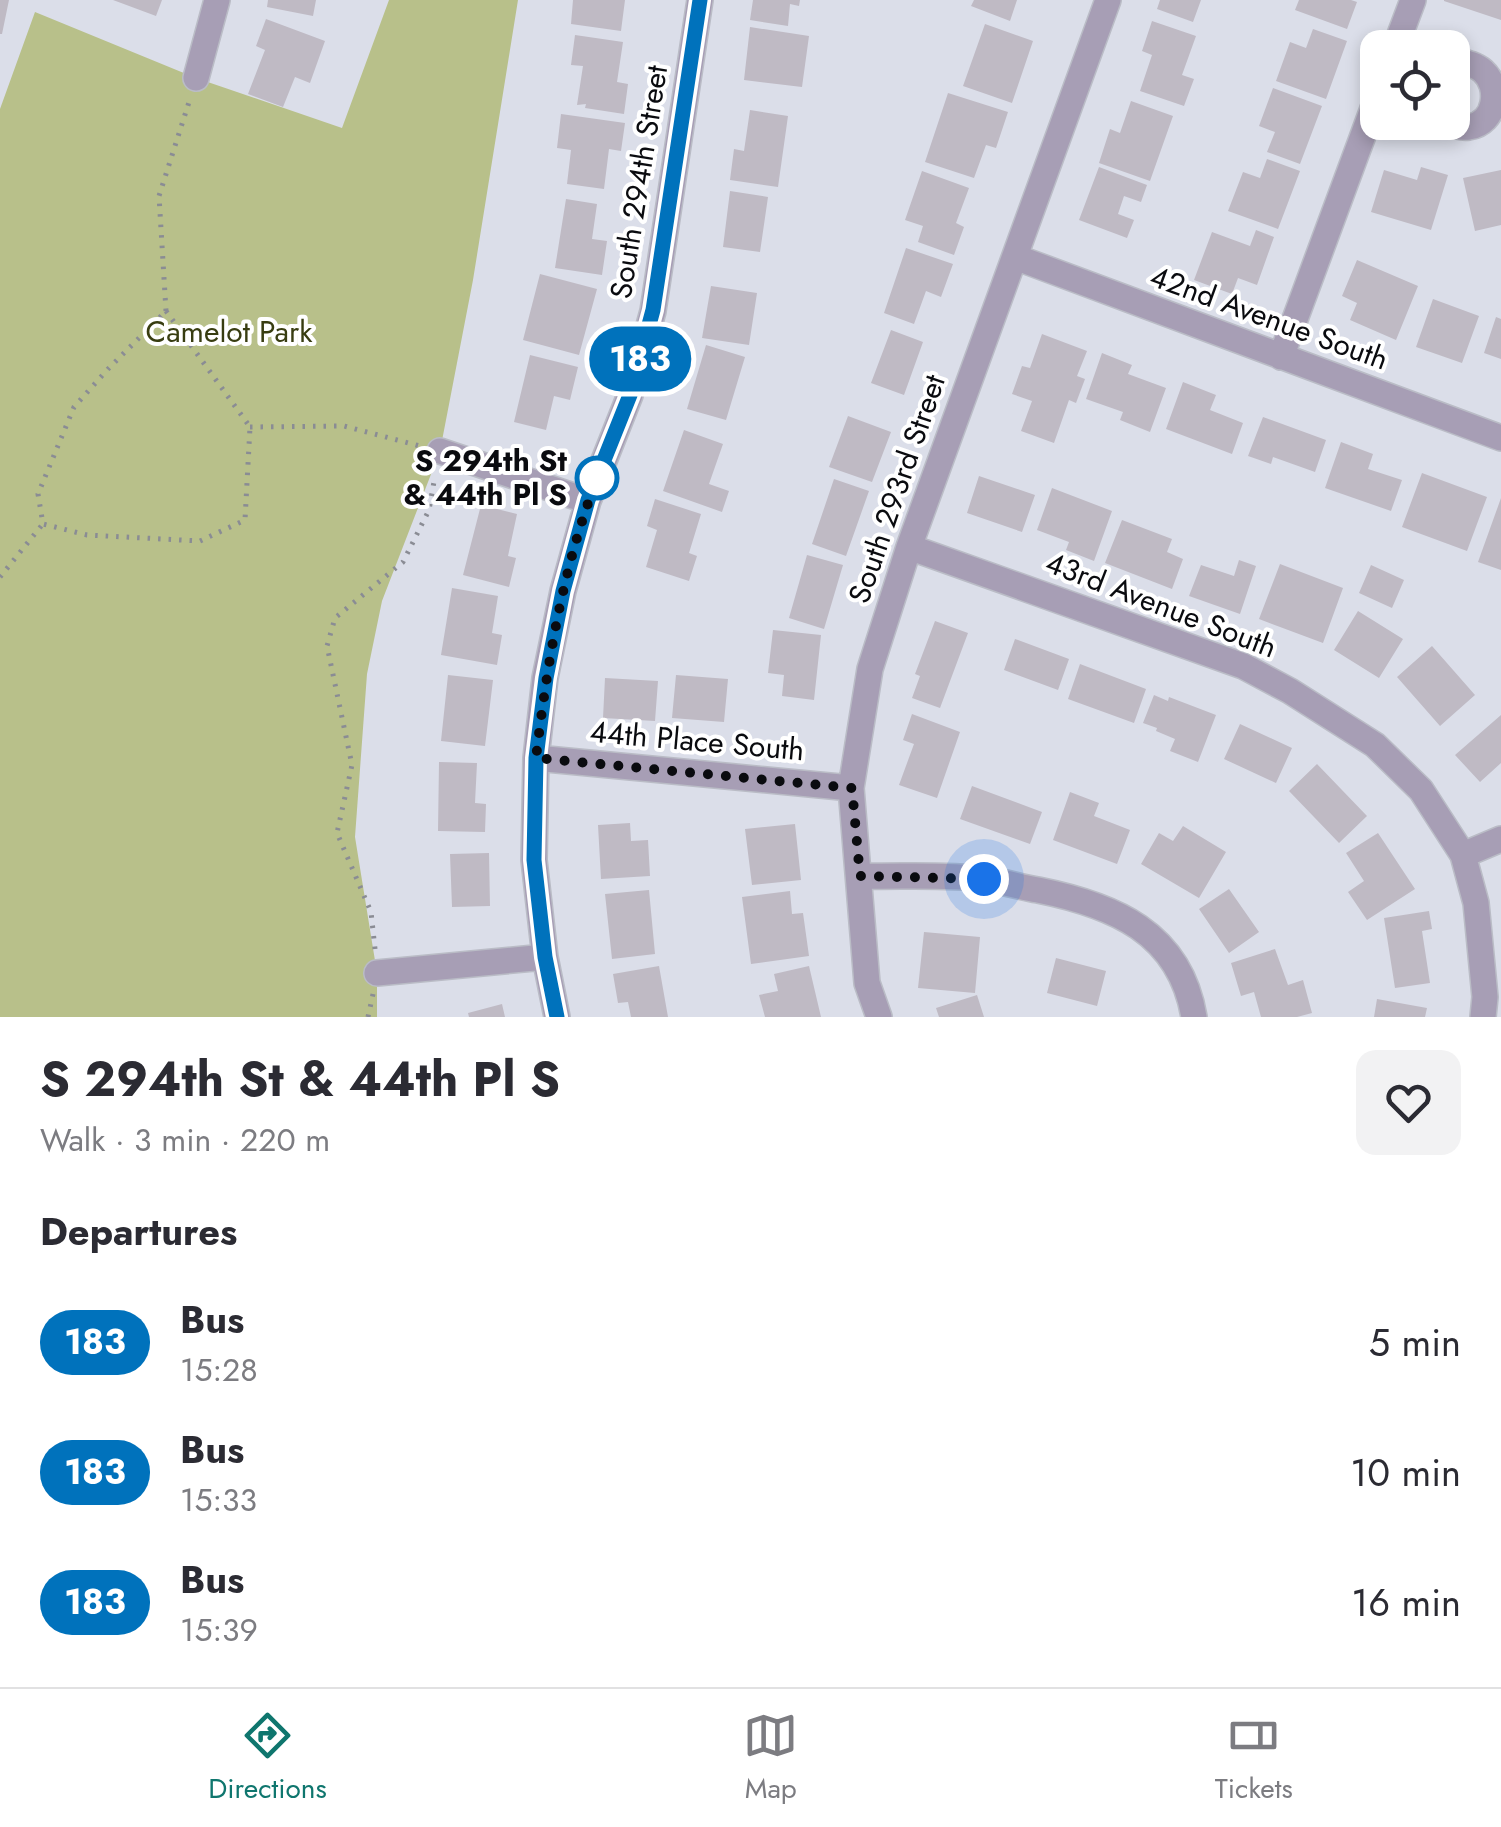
<!DOCTYPE html>
<meta charset="utf-8">
<style>
body{margin:0;font-family:Jost,sans-serif;background:#f2f2f3;color:#2b2b33;height:100vh;display:flex;flex-direction:column;font-size:38px;white-space:nowrap}
*{box-sizing:border-box;margin:0}
p{font-size:32px;color:#7c7c81}
.icon{flex:none;width:55px;height:55px;fill:none;stroke:currentColor;stroke-width:2;stroke-linecap:round;stroke-linejoin:round}
.map{position:relative;height:1017px;overflow:hidden}
.details{display:flex;flex-direction:column;background:#fff;flex:1}
.details>*{flex:none}
.badge{padding:0 20px;border-radius:32px;font-size:35px;line-height:65px}
.fabs{position:absolute;left:1360px;top:30px;display:grid;gap:20px}
.fabs a{display:grid;place-items:center;width:110px;height:110px;border-radius:20px;background:#fff;box-shadow:0 5px 15px #0003;font-size:50px}
.you{position:absolute;width:50px;height:50px;margin:-25px;border:8px solid #fff;border-radius:50%;background:#1a73e8;box-shadow:0 0 0 15px #1a73e833}
.map>.badge{position:absolute;translate:-50% -50%;box-shadow:0 0 0 5px #fff}
h2{padding:0 40px;font-size:38px;line-height:90px}
.round{display:grid;place-items:center;flex:none;width:105px;height:105px;border-radius:20px;background:#f2f2f3}
.summary{display:flex;align-items:center;justify-content:space-between;height:170px;padding:0 40px}
h1{font-size:48px;font-weight:700;line-height:75px}
ul{padding:0;list-style:none}
li{display:flex;align-items:center;gap:30px;height:130px;padding:0 40px}
li div{flex:1}
li b{display:block;font-size:38px}
li em{font-style:normal}
li .badge{min-width:110px;font-weight:700;text-align:center}
.menu{display:flex;justify-content:space-around;align-items:center;height:140px;border-top:2px solid #e1e1e2;background:#fff;font-size:28px;color:#7c7c81}
.menu a{display:grid;justify-items:center;gap:5px}
.menu .selected{color:#0f766e}
.map>svg:first-child{display:block}
.green{fill:#b8c08a}
.building{fill:#bfbac4}
.lines{fill:none;stroke-linecap:round;stroke-linejoin:round}
.minor-casing{stroke:#babcc6;stroke-width:28}
.path{stroke:#8a8c94;stroke-width:5;stroke-dasharray:2.5 8;stroke-linecap:butt}
.minor{stroke:#a79eb5;stroke-width:25}
.line-casing{stroke:#fff;stroke-width:22}
.line{stroke:#0072bc;stroke-width:15}
.walk{stroke:#0a0b0f;stroke-width:10;stroke-dasharray:0 18}
.stop-dot{fill:#fff;stroke:#0072bc;stroke-width:5}
.labels{text-anchor:middle;stroke-width:8;stroke-linejoin:round;paint-order:stroke}
.street-label{font-size:30px;fill:#0a0b0f;stroke:#fff}
.park-label{font-size:30px;fill:#383d11;stroke:#fff}
.stop-label{font-size:30px;font-weight:bold;fill:#0a0b0f;stroke:#fff;text-anchor:end}
</style>
<div class="map">
<svg width="1501" height="1017" viewBox="0 0 1501 1017">
<rect width="100%" height="100%" fill="#dbdee9"/>
<path class="green" d="M389,0H518L473,280L440,451L382,601L367,674L355,837L377,973V1017H0V109L35,12L196,78L342,128Z"/>
<path class="building" d="M0,0H9L2,34H0Z
M113,0H162L156,16Z
M268,0H316L313,16L267,7Z
M573,0H625L621,31L571,24Z
M753,0H800L799,6L790,4L788,26L750,20Z
M974,0H1017L1010,21L971,6Z
M1160,0H1201L1193,22L1157,9Z
M1299,0H1351L1357,2L1347,29L1295,10Z
M1444,0H1501V20L1444,1Z
M266,19L325,41L310,83L295,77L283,107L248,94L265,50L256,46Z
M1152,21L1196,36L1182,75L1194,79L1184,106L1140,91L1152,55L1142,51Z
M985,24L1033,41L1012,103L963,86Z
M750,27L809,36L802,87L744,80Z
M1313,29L1347,41L1326,99L1276,81L1290,42L1306,48Z
M575,35L623,42L617,82L628,84L624,114L585,108L586,104L577,105L583,66L571,65Z
M1273,88L1322,106L1300,164L1267,152L1275,132L1259,126Z
M948,93L1008,112L996,148L986,145L974,178L925,162Z
M1131,101L1173,116L1150,181L1099,163L1110,129L1120,133Z
M750,110L788,116L778,187L730,180L734,149L744,151Z
M561,114L625,123L621,151L609,149L604,189L567,184L571,150L557,148Z
M1267,159L1300,171L1278,229L1228,211L1243,172L1260,178Z
M1099,167L1147,185L1141,202L1124,196L1118,214L1134,220L1127,238L1079,220Z
M1421,167L1448,175L1431,230L1371,212L1384,170L1417,180Z
M1501,170V225L1475,231L1463,178Z
M922,171L969,188L956,223L964,227L954,255L918,242L923,226L905,220Z
M730,191L768,197L760,252L723,247Z
M566,199L597,204L592,239L607,241L602,275L555,268Z
M1256,230L1274,237L1257,285L1238,278L1232,294L1194,280L1212,232L1250,246Z
M906,248L953,264L941,297L926,291L914,324L884,313Z
M1357,260L1418,286L1396,340L1350,320L1357,303L1342,296Z
M540,274L597,289L579,355L523,340Z
M711,286L757,293L749,345L702,338Z
M1433,299L1479,316L1462,363L1416,347Z
M1496,317L1501,319V359L1484,353Z
M891,330L923,342L904,395L871,383Z
M1042,334L1087,351L1077,376L1085,379L1076,403L1069,400L1054,443L1021,431L1032,401L1012,394L1022,366L1030,368Z
M706,345L745,357L726,420L687,409Z
M1102,353L1132,365L1128,374L1166,388L1150,432L1120,420L1123,412L1086,399Z
M530,355L578,367L570,400L554,396L546,430L514,422Z
M1183,382L1216,395L1210,410L1243,423L1232,454L1166,429Z
M848,416L891,432L872,482L829,467Z
M1263,417L1326,440L1315,472L1273,457L1271,464L1248,456Z
M684,430L723,444L709,484L729,491L722,512L663,491Z
M1341,442L1373,454L1368,469L1402,480L1391,511L1325,488Z
M1422,473L1487,497L1467,551L1402,527Z
M979,476L1035,495L1022,532L967,513Z
M834,479L869,491L846,556L812,544Z
M1052,488L1112,511L1094,561L1066,550L1069,542L1037,530Z
M1501,498V570L1478,562Z
M655,499L701,514L689,553L697,556L689,581L646,567L657,530L647,526Z
M481,505L517,514L508,556L516,558L509,587L463,575Z
M1122,520L1172,539L1167,552L1183,559L1172,589L1105,563Z
M807,555L843,565L824,629L789,618Z
M1239,560L1256,566L1240,614L1189,596L1201,565L1234,576Z
M1280,564L1343,588L1323,643L1259,619Z
M1371,565L1404,580L1392,608L1359,593Z
M452,588L498,596L492,633L502,635L497,665L441,655Z
M1358,611L1403,639L1379,678L1334,650Z
M935,621L968,633L940,708L912,698L920,676L915,674Z
M773,630L821,635L814,700L782,696L784,675L768,673Z
M1015,639L1069,659L1058,690L1004,670Z
M1432,646L1475,695L1440,726L1397,677Z
M1080,664L1146,689L1134,723L1068,699Z
M448,675L493,680L485,746L441,741Z
M676,675L728,679L724,722L672,718Z
M605,678L658,681L655,721L603,718Z
M1154,695L1168,701L1169,697L1216,715L1198,762L1170,751L1175,739L1156,731L1157,728L1143,723Z
M912,714L960,732L937,798L899,785L914,744L903,740Z
M1501,715V763L1480,782L1455,755Z
M1240,724L1292,748L1276,783L1224,759Z
M439,762L477,763L475,803L486,804L485,832L438,831Z
M1317,764L1367,816L1339,843L1289,791Z
M972,786L1042,812L1030,844L960,819Z
M1070,792L1099,803L1094,816L1130,830L1117,864L1053,840Z
M630,823L631,841L648,840L650,876L601,879L598,825Z
M795,824L801,880L752,885L745,829Z
M1183,826L1226,852L1199,898L1141,864L1159,833L1173,841Z
M1378,833L1415,889L1367,920L1348,892L1364,881L1346,853Z
M489,853L490,906L452,907L450,854Z
M1229,889L1259,932L1229,953L1199,909Z
M649,890L655,954L612,959L605,894Z
M790,891L792,914L803,913L809,956L751,964L742,897Z
M1429,911L1432,929L1422,931L1430,983L1395,988L1384,918Z
M924,932L980,937L975,993L918,988Z
M1275,949L1288,985L1303,980L1312,1013L1297,1017H1261L1254,992L1241,996L1231,963Z
M1056,958L1106,971L1097,1006L1047,993Z
M659,966L668,1017H631L628,1002L618,1003L613,974Z
M809,966L821,1017H765L759,995L778,991L774,974Z
M977,995L984,1017H939L936,1008Z
M1377,999L1427,1008L1425,1017H1374Z
M502,1004L505,1017H469L468,1013Z"/>
<g class="lines">
<g class="minor-casing">
<path id="minor" d="M1395,48L1413,0
M196,78L217,0
M1445,122C1453,125 1460,128 1469,127C1496,123 1501,87 1483,71C1475,64 1463,62 1452,59
M1015,257L1501,438
M1281,357L1378,95
M440,451L588,501
M909,547L1243,666L1290,691L1375,745L1421,790L1463,855L1476,903L1485,997L1483,1017
M536,758L851,788
M1463,855L1501,839
M860,876C901,877 944,874 984,879C1002,881 1020,887 1038,890C1113,905 1180,932 1194,1017
M377,973L545,957
M557,1017L545,957L534,860L536,758L545,678L563,591L588,501L630,395L653,311L700,0
M879,1017L867,983L851,788L870,669L909,547L1108,0"/>
</g>
<path class="path" d="M166,311L250,427L245,520L200,541L87,535L43,524L38,494L74,407L108,369Z
M166,311L159,196L190,99
M250,427L344,426L420,446
M0,577L42,525
M375,949L371,912L337,833L352,765L327,646L335,618L403,562L429,510L435,476
M368,1017L373,994"/>
<use href="#minor" class="minor"/>
</g>
<g class="lines">
<g class="line-casing">
<path id="line" d="M557,1017L545,957L534,860L536,758L546,678L563,591L588,500L630,395L653,310L700,0"/>
</g>
<use href="#line" class="line"/>
<path class="walk" d="M597,478L602,466C564,559 548,658 536,758L852,788L860,876L984,879"/>
</g>
<circle class="stop-dot" cx="597" cy="478" r="20"/>
<g class="labels">
<g class="street-label">
<text transform="translate(639 182) rotate(-81)" y="10">South 294th Street</text>
<text transform="translate(1269 318) rotate(20)" y="10">42nd Avenue South</text>
<text transform="translate(897 489) rotate(-71)" y="10">South 293rd Street</text>
<text transform="translate(1161 605) rotate(21)" y="10">43rd Avenue South</text>
<text transform="translate(697 741) rotate(5)" y="10">44th Place South</text>
</g>
<g class="park-label">
<text x="229" y="342">Camelot Park</text>
</g>
<g class="stop-label">
<text x="567" y="471">S 294th St<tspan x="567" dy="34">&amp; 44th Pl S</tspan></text>
</g>
</g>
</svg>
<div class="fabs">
<a><svg class="icon" aria-label="locate" viewBox="0 0 24 24"><circle cx="12" cy="12" r="6"/><path d="M12 2v4M12 18v4M2 12h4M18 12h4"/></svg></a>
</div>
<div class="you" style="left:984px;top:879px"></div>
<b class="badge" style="left:640px;top:359px;background:#0072bc;color:#fff">183</b>
</div>
<section class="details">
<div class="summary"><div><h1>S 294th St &amp; 44th Pl S</h1><p>Walk · 3 min · 220 m</p></div><a class="round"><svg class="icon" aria-label="heart" viewBox="0 0 24 24"><path d="M12 20l-8-8c-3-5 5-10 8-4 3-6 11-1 8 4z"/></svg></a></div>
<h2>Departures</h2>
<ul>
<li><span class="badge" style="background:#0072bc;color:#fff">183</span><div><b>Bus</b><p>15:28</p></div><em>5 min</em></li>
<li><span class="badge" style="background:#0072bc;color:#fff">183</span><div><b>Bus</b><p>15:33</p></div><em>10 min</em></li>
<li><span class="badge" style="background:#0072bc;color:#fff">183</span><div><b>Bus</b><p>15:39</p></div><em>16 min</em></li>
</ul>
</section>
<nav class="menu">
<a class="selected"><svg class="icon" aria-label="directions" viewBox="0 0 24 24"><path d="M12 3l9 9-9 9-9-9zM9 14v-3h6M13 9l2 2-2 2"/></svg>Directions</a>
<a><svg class="icon" aria-label="map" viewBox="0 0 24 24"><path d="M3 6l6-2 6 2 6-2v14l-6 2-6-2-6 2zM9 4v14M15 6v14"/></svg>Map</a>
<a><svg class="icon" aria-label="tickets" viewBox="0 0 24 24"><path d="M3 7h18v10H3zM15 7v10"/></svg>Tickets</a>
</nav>
